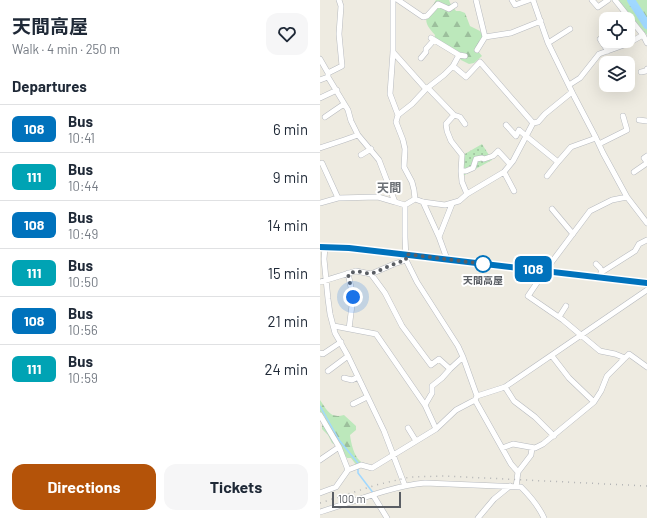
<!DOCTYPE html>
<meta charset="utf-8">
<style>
body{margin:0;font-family:Barlow,"Noto Sans JP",sans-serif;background:#f6f6f7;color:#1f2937;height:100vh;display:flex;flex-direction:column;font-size:15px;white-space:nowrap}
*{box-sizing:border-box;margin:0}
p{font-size:13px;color:#747a83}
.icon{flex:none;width:22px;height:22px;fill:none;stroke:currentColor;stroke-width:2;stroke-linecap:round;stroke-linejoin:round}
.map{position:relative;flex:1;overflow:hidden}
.side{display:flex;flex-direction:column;background:#fff;width:320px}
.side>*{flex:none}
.badge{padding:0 8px;border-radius:6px;font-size:14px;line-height:26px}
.tools{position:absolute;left:279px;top:12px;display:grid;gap:8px}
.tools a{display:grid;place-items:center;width:36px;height:36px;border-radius:8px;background:#fff;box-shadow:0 4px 16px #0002;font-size:20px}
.scale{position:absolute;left:12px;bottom:10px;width:69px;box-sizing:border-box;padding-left:4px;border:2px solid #5a5e64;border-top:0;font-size:11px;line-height:14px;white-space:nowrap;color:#5a5e64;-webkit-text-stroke:3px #fff;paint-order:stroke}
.you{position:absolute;width:20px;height:20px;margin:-10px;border:3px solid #fff;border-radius:50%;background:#1a73e8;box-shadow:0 0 0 6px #1a73e833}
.map>.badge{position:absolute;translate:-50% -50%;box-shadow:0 0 0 2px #fff}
h2{padding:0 12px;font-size:15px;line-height:36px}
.round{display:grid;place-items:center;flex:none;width:42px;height:42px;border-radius:12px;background:#f6f6f7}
.summary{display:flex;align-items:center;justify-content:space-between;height:68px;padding:0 12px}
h1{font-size:19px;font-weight:700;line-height:30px}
.action{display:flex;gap:8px;margin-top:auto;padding:8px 12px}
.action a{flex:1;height:46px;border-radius:12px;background:#b45309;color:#fff;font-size:16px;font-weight:700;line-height:46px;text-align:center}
.action a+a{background:#f6f6f7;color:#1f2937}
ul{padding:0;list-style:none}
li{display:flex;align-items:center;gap:12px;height:48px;padding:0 12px;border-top:1px solid #e0e1e3}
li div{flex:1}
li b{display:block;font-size:15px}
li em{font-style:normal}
li .badge{min-width:44px;font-weight:700;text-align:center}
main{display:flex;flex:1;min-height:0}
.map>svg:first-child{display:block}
.grass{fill:url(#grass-dots)}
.forest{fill:url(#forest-firs)}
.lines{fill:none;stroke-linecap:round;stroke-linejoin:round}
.stream{stroke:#a0d8ff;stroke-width:1.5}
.river{stroke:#a0d8ff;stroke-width:8}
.minor-casing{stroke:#b7babf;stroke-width:6}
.major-casing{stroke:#fec74b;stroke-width:7}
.minor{stroke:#fff;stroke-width:5}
.major{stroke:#ffeea5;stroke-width:6}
.rail{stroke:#b3b4b5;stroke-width:1.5;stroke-dasharray:1 5;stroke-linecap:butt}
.line-casing{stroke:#fff;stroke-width:9}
.line{stroke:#0072bc;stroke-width:6}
.walk{stroke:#5a5e64;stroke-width:4;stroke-dasharray:0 7.2}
.stop-dot{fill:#fff;stroke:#0072bc;stroke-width:2}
.labels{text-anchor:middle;stroke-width:4;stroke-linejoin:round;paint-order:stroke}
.stop-label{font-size:10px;font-weight:bold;fill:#5a5e64;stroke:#fff}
.quarter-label{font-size:12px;font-weight:bold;fill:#6b7076;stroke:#fff}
</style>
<main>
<section class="side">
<div class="summary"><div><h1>天間高屋</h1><p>Walk · 4 min · 250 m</p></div><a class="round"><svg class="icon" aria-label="heart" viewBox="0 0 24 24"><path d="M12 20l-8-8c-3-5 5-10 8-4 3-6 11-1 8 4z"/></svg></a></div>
<h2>Departures</h2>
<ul>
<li><span class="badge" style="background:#0072bc;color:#fff">108</span><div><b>Bus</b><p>10:41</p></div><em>6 min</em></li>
<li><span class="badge" style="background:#00a3b4;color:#fff">111</span><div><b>Bus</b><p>10:44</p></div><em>9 min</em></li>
<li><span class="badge" style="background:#0072bc;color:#fff">108</span><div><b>Bus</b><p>10:49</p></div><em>14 min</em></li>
<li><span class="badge" style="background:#00a3b4;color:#fff">111</span><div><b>Bus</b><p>10:50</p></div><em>15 min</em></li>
<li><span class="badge" style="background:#0072bc;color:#fff">108</span><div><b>Bus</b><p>10:56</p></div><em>21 min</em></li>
<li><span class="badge" style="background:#00a3b4;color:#fff">111</span><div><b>Bus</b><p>10:59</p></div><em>24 min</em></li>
</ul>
<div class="action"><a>Directions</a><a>Tickets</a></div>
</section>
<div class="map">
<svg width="327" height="518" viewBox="0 0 327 518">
<defs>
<pattern id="grass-dots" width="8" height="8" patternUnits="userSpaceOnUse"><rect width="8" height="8" fill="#bce8bb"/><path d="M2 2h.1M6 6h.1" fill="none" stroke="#9cbf9c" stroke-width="1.8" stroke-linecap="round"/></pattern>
<pattern id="forest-firs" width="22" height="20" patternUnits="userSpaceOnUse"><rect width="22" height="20" fill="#bce8bb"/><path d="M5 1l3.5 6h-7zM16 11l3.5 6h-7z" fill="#9cbf9c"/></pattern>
</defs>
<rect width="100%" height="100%" fill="#eeebe1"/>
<path class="grass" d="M162,144L172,160L143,176V155Z"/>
<path class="forest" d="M116,0H129L130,3L136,11H140L145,13L150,26L160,31L163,36L157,50L162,56L154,63L149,64L141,60L137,53L114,40L115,35C100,19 107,17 116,0Z
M297,0H327V35Z
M0,400C7,410 10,419 24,415L36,426V430L30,435C31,443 34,456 40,461C41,462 44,463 46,464L37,466L31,458H27L19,447L12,443L8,435L2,429V426L5,421V417L0,412Z"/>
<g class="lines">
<path class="stream" d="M0,406L19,440L38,463V465
M38,468V473L54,494"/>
<path class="river" d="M311,0L327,25"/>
<g class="minor-casing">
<path id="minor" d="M73,0V52L70,94L78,115L76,122L83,140L85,149L84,167L92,182L94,190L95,199
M78,0L103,17L107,16L118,4L129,9L135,5
M156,0L165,37
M192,0L195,5L209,0
M213,0L228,43L254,96L276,138L283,153L307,197L327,223
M272,0L278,7L288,0
M295,0L323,35L327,43
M111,38L139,55
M280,39L288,51
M228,43L250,29
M157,50L165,37L191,33L221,21
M73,52L106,89
M101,58L106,52V49L114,40
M0,59L8,73V77L28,110L31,121L38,135L59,160L75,202L85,205
M133,66L146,77L160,62L213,123
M321,72L326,71L327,69
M8,73L22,66L19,34L21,6L19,0
M0,80L8,77
M249,85L260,78L279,54L307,44L323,35
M108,88L134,115L140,117L145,124
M0,98L17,90
M78,115L92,104L106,89L124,75L133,66L139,55L145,56
M134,115L126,124L127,131L131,141L142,155L141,171L142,182L147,194
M5,117L24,104
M319,120L327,121
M186,125L196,136L199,130L206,136L238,162L227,176
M279,144L307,130L303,116
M0,148L24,140L38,135
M41,155L51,149
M327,156L324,158L327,162
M238,162L251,147L276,138
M2,163L18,198
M141,171H146L153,168L156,159L162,158L164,159L173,156L178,151L190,164
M184,172L194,191
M314,172L327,163
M103,202L119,237
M0,203L18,198L58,197L75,202
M85,205V237L86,260L97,282L138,346L143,357L157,396L155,400L191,464L198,472L196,487
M85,205L95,199L103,202L125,205L139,201L147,194L184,172L193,161L213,123L218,122L225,114L252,92
M232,209L253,234
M5,247L4,259L8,299L10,314L15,333L28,356L64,431L85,486
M127,259L119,237L132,204
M276,264L280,268L282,272
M28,273L33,297L29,329
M51,274L65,293L82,326L111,365L119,359L130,369
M278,277L282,272L315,251L319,244L327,240
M0,282L36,271L51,274L74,264L86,260
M239,317L246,306
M14,326L56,334L105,405L116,429
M0,353L3,354L21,342
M232,356L249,378L274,402
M305,358L295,354L280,351L243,320L208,296L225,271L270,211L292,200L307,197
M8,371L28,356
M24,378L32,380L38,377
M185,387L194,401L215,417L234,436
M157,396L185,387L327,290
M33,404L47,397
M105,405L112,393V386L122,378L130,369L143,357
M0,415L19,447L28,470
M88,428L96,441
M182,448L193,444L215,448L223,444L274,402L281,391L287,376L309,354L327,367
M0,460L19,447
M198,472L211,455L212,448
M0,493L16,487L28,470L41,465L52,468L116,429L136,410L155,400
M53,495L67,518
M0,512C33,502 71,486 105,483L201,487C210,496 219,507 224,518
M158,518L174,499L190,486"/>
</g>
<g class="major-casing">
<path id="major" d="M0,247L29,248L327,283"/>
</g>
<use href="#minor" class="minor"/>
<use href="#major" class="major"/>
<path class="rail" d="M0,503L56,485L90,477L124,476L327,486"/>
</g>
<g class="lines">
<g class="line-casing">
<path id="line" d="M0,247L29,248L327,283"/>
</g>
<use href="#line" class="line"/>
<path class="walk" d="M33,297L28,274L36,271L51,274L74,264L86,260V254L164,264H163"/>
</g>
<circle class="stop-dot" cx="163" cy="264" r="8"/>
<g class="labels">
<g class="stop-label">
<text x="163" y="284">天間高屋</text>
</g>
<g class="quarter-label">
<text x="69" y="192">天間</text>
</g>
</g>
</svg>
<div class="tools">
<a><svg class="icon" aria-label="locate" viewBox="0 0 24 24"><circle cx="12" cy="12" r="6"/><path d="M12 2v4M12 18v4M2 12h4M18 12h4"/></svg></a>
<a><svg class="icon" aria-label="layers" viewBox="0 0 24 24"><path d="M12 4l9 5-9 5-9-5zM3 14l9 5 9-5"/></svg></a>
</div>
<div class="scale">100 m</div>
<div class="you" style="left:33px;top:297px"></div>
<b class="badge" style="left:213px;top:269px;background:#0072bc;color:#fff">108</b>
</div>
</main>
